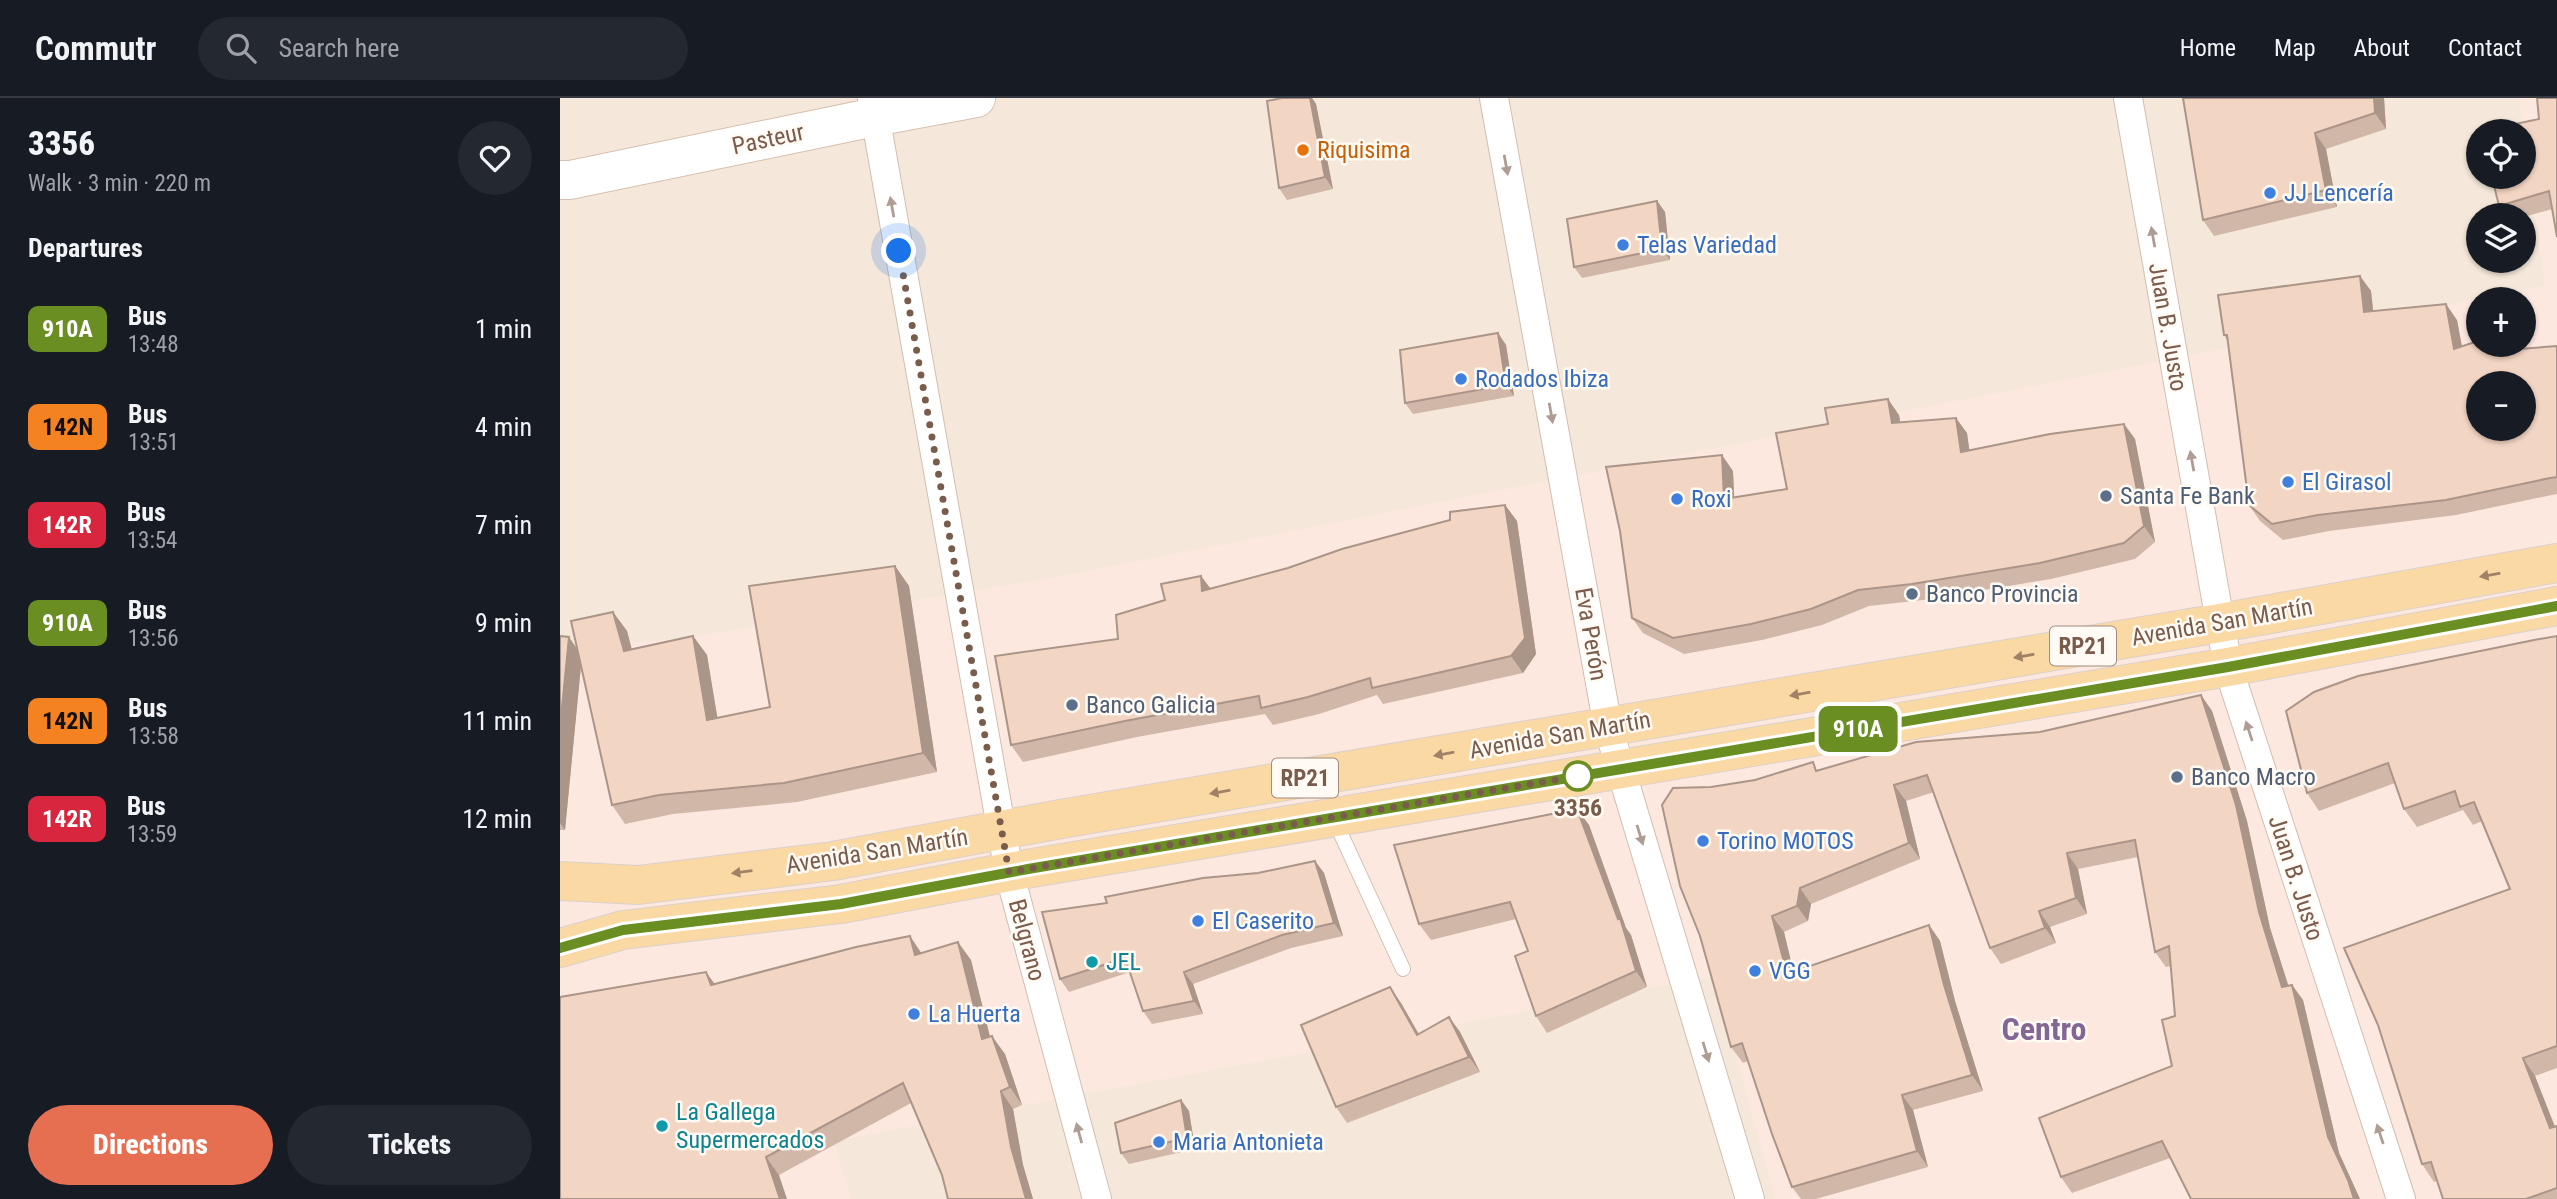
<!DOCTYPE html>
<meta charset="utf-8">
<style>
body{margin:0;font-family:"Roboto Condensed",sans-serif;background:#242831;color:#f1f3f6;height:100vh;display:flex;flex-direction:column;font-size:26px;white-space:nowrap}
*{box-sizing:border-box;margin:0}
p{font-size:23px;color:#9ea1a6}
.icon{flex:none;width:38px;height:38px;fill:none;stroke:currentColor;stroke-width:2;stroke-linecap:round;stroke-linejoin:round}
.map{position:relative;flex:1;overflow:hidden}
.drawer{display:flex;flex-direction:column;background:#171b24;width:560px}
.drawer>*{flex:none}
.badge{padding:0 14px;border-radius:10px;font-size:24px;line-height:46px}
.tools{position:absolute;left:1906px;top:21px;display:grid;gap:14px}
.tools a{display:grid;place-items:center;width:70px;height:70px;border-radius:50%;background:#171b24;box-shadow:0 2px 5px #0004;font-size:35px}
.you{position:absolute;width:35px;height:35px;margin:-18px;border:5px solid #fff;border-radius:50%;background:#1a73e8;box-shadow:0 0 0 10px #1a73e833}
.map>.badge{position:absolute;translate:-50% -50%;box-shadow:0 0 0 4px #fff}
h2{padding:0 28px;font-size:26px;line-height:63px}
.round{display:grid;place-items:center;flex:none;width:74px;height:74px;border-radius:37px;background:#242831}
.overview{display:flex;align-items:center;justify-content:space-between;height:119px;padding:0 28px}
h1{font-size:33px;font-weight:800;line-height:52px}
.primary-button{display:flex;gap:14px;margin-top:auto;padding:14px 28px}
.primary-button a{flex:1;height:80px;border-radius:42px;background:#e76f51;color:#fff;font-size:28px;font-weight:800;line-height:80px;text-align:center}
.primary-button a+a{background:#242831;color:#f1f3f6}
ul{padding:0;list-style:none}
li{display:flex;align-items:center;gap:21px;height:98px;padding:0 28px}
li div{flex:1}
li b{display:block;font-size:26px}
li em{font-style:normal}
li .badge{min-width:77px;font-weight:700;text-align:center}
header{display:flex;align-items:center;gap:42px;box-sizing:border-box;height:98px;padding:0 35px;background:#171b24;border-bottom:2px solid #363941}
header strong{font-size:33px}
nav{display:flex;gap:38px;margin-inline-start:auto;font-size:24px}
.search{width:490px;height:63px;background:#242831;display:flex;align-items:center;gap:18px;box-sizing:border-box;padding:0 24px;border-radius:38px;color:#9ea1a6;font-size:26px}
main{display:flex;flex:1;min-height:0}
.map>svg:first-child{display:block}
.residential{fill:#f5e8da;fill-rule:evenodd}
.commercial{fill:#fde8e0;fill-rule:evenodd}
.lines{fill:none;stroke-linecap:round;stroke-linejoin:round}
.lane-casing{stroke:#d1beb0;stroke-width:16}
.street-casing{stroke:#d1beb0;stroke-width:30}
.secondary-casing{stroke:#d6c0b0;stroke-width:40}
.primary-casing{stroke:#dad1cd;stroke-width:40}
.lane{stroke:#fff;stroke-width:14}
.street{stroke:#fff;stroke-width:28}
.secondary{stroke:#fff;stroke-width:38}
.primary{stroke:#fbd9a5;stroke-width:38}
.wall{fill:#d1b7a8}
.shaded-wall{fill:#aa9588}
.building{fill:#f3d5c3;stroke:#aa9588;stroke-width:2;fill-rule:evenodd}
.oneway{fill:#af9d94}
.oneway2{fill:#a18267}
.line-casing{stroke:#fff;stroke-width:16}
.line{stroke:#6b8e23;stroke-width:10}
.walk{stroke:#7a5c4d;stroke-width:7;stroke-dasharray:0 12.6}
.food-dot{fill:#e8710a;stroke:#fffaf3;stroke-width:2.5}
.shop-dot{fill:#3f7fe0;stroke:#fffaf3;stroke-width:2.5}
.service-dot{fill:#5c6f8a;stroke:#fffaf3;stroke-width:2.5}
.stop-dot{fill:#fff;stroke:#6b8e23;stroke-width:3.5}
.culture-dot{fill:#0f9aa8;stroke:#fffaf3;stroke-width:2.5}
.labels{text-anchor:middle;stroke-width:5;stroke-linejoin:round;paint-order:stroke}
.shield{fill:#fffaf3;stroke:#a28b7f;stroke-width:2}
.shield-label{font-size:23px;font-weight:bold;fill:#7a5c4d}
.street-label{font-size:24px;fill:#7a5c4d;stroke:#fffaf3}
.food-label{font-size:24px;fill:#c56008;stroke:#fffaf3;text-anchor:start}
.shop-label{font-size:24px;fill:#366cbe;stroke:#fffaf3;text-anchor:start}
.service-label{font-size:24px;fill:#4e5e75;stroke:#fffaf3;text-anchor:start}
.stop-label{font-size:24px;font-weight:bold;fill:#7a5c4d;stroke:#fffaf3}
.culture-label{font-size:24px;fill:#0d838f;stroke:#fffaf3;text-anchor:start}
.district-label{font-size:32px;font-weight:bold;fill:#846695;stroke:#fffaf3}
</style>
<header>
<strong>Commutr</strong>
<div class="search"><svg class="icon" aria-label="search" viewBox="0 0 24 24"><circle cx="10" cy="10" r="6"/><path d="M15 15l6 6"/></svg>Search here</div>
<nav><a>Home</a><a>Map</a><a>About</a><a>Contact</a></nav>
</header>
<main>
<section class="drawer">
<div class="overview"><div><h1>3356</h1><p>Walk · 3 min · 220 m</p></div><a class="round"><svg class="icon" aria-label="heart" viewBox="0 0 24 24"><path d="M12 20l-8-8c-3-5 5-10 8-4 3-6 11-1 8 4z"/></svg></a></div>
<h2>Departures</h2>
<ul>
<li><span class="badge" style="background:#6b8e23;color:#fff">910A</span><div><b>Bus</b><p>13:48</p></div><em>1 min</em></li>
<li><span class="badge" style="background:#f58220;color:#111">142N</span><div><b>Bus</b><p>13:51</p></div><em>4 min</em></li>
<li><span class="badge" style="background:#d7263d;color:#fff">142R</span><div><b>Bus</b><p>13:54</p></div><em>7 min</em></li>
<li><span class="badge" style="background:#6b8e23;color:#fff">910A</span><div><b>Bus</b><p>13:56</p></div><em>9 min</em></li>
<li><span class="badge" style="background:#f58220;color:#111">142N</span><div><b>Bus</b><p>13:58</p></div><em>11 min</em></li>
<li><span class="badge" style="background:#d7263d;color:#fff">142R</span><div><b>Bus</b><p>13:59</p></div><em>12 min</em></li>
</ul>
<div class="primary-button"><a>Directions</a><a>Tickets</a></div>
</section>
<div class="map">
<svg width="1997" height="1101" viewBox="0 0 1997 1101">
<rect width="100%" height="100%" fill="#fdf6ec"/>
<path class="residential" d="M0,0H1997V1101H0ZM1918,33H1964V79H1918ZM1918,117H1964V163H1918ZM1918,201H1964V247H1918ZM1918,285H1964V331H1918Z"/>
<path class="commercial" d="M1959,0H1997V1101H1215L1155,878L273,1043L292,1101H0V553L137,538L497,479L1918,201V247H1964V201H1919L1985,188ZM1918,285H1964V331H1918Z"/>
<g class="lines">
<g class="lane-casing">
<path id="lane" d="M774,721L843,871"/>
</g>
<g class="street-casing">
<path id="street" d="M312,0L449,774L537,1101
M934,0L1048,629L1190,1101
M1568,0L1668,569L1841,1101"/>
</g>
<g class="secondary-casing">
<path id="secondary" d="M0,82H10L315,19L416,0"/>
</g>
<g class="primary-casing">
<path id="primary" d="M0,783L78,787L273,763L501,721L1660,525L1997,465
M0,850L63,832L281,806L449,774L1668,569L1997,508"/>
</g>
<use href="#lane" class="lane"/>
<use href="#street" class="street"/>
<use href="#secondary" class="secondary"/>
<use href="#primary" class="primary"/>
</g>
<path class="wall" d="M722,0H752L756,6L773,91L727,102L719,90Z
M1623,0H1824L1826,31L1766,51L1777,109L1654,138L1643,122Z
M1997,0V140L1992,111L1964,119V117H1945L1939,108L1979,21Z
M1097,103L1105,114L1110,162L1022,180L1014,169Z
M1800,178L1811,193L1813,213L1897,222L1902,248L1955,251L1997,248V396L1896,417L1769,433L1723,442L1700,423L1689,407L1668,244L1664,237Z
M938,235L946,247L954,298L853,316L845,305Z
M1339,317L1340,324L1407,335L1409,352L1564,326L1575,341L1595,444L1575,461L1491,481L1363,502L1309,508L1262,527L1202,542L1124,556L1083,535L1072,520L1173,373L1174,400L1227,391Z
M945,407L957,423L976,556L963,575L823,606L817,597L759,616L713,627L705,616L577,639L463,664L451,647L558,541L605,502L641,478L650,490L728,470Z
M335,468L349,488L377,674L237,704L113,716L65,726L52,707L21,567L5,732H0V538L17,551L53,514L67,533L72,552L133,538L147,557L157,620L210,609Z
M1997,538V970L1975,978L1995,1028H1997V1101H1883L1877,1083L1874,1084L1862,1066L1950,791L1922,723L1913,727L1903,712L1857,729L1844,711L1835,685L1759,713L1747,695Z
M1641,597L1652,613L1687,723L1710,830L1728,888L1732,887L1743,902L1779,1055L1800,1101H1631L1610,1060L1512,1095L1501,1079L1612,968L1615,918L1611,868L1606,869L1595,854L1578,759L1518,771L1527,816L1490,829L1496,845L1441,866L1430,850L1374,694L1346,703L1360,761L1251,806L1248,823L1224,834L1233,874L1369,827L1380,843L1395,903L1423,993L1353,1012L1368,1069L1256,1101H1241L1232,1089L1188,963L1183,965L1171,949L1151,689L1259,672L1480,634Z
M1017,711L1029,727L1066,830L1071,837L1087,889L987,935L976,918L968,853L956,821L871,842L859,826Z
M755,763L764,775L783,838L731,850L633,886L643,916L592,926L583,913L570,874L509,894L500,881L547,805Z
M362,855L411,862L430,939L445,956L462,1007L453,1011L463,1067L473,1101H388L382,1077L351,1005L219,1077L0,1101Z
M841,905L859,936L889,919L900,934L920,974L787,1025L776,1009Z
M621,1002L629,1013L635,1051L569,1066L561,1055Z"/>
<path class="shaded-wall" d="M750,0H752L756,6L773,91L765,79Z
M1814,0H1824L1826,31L1815,15Z
M1755,35L1766,51L1777,109L1766,92Z
M1097,103L1105,114L1110,162L1102,151Z
M1800,178L1811,193L1815,229L1804,214Z
M1886,206L1897,222L1905,266L1894,251Z
M938,235L946,247L954,298L946,287Z
M1946,247H1952L1955,251L1947,252Z
M1328,301L1339,317L1343,341L1332,325Z
M1396,320L1407,335L1412,370L1401,354Z
M1564,326L1575,341L1595,444L1584,428Z
M1162,357L1173,373L1175,417L1164,401Z
M945,407L957,423L976,556L963,575L951,558Z
M335,468L349,488L377,674L363,655Z
M641,478L653,494L642,493Z
M53,514L67,533L77,572L64,553Z
M133,538L147,557L161,641L147,622Z
M9,539L22,558L5,732L0,725V630Z
M1641,597L1652,613L1687,723L1710,830L1734,905L1722,889L1699,814Z
M1334,687L1346,703L1360,761L1349,745Z
M1017,711L1029,727L1066,830L1071,837L1087,889L1076,873Z
M1507,755L1518,771L1527,816L1516,800Z
M755,763L764,775L783,838L774,825Z
M1240,790L1251,806L1248,823L1237,808Z
M1479,813L1490,829L1496,845L1485,830Z
M1212,818L1224,834L1238,892L1227,876Z
M1369,827L1380,843L1395,903L1423,993L1412,977L1384,887Z
M350,838L362,856L355,857Z
M398,844L411,862L435,959L422,941Z
M146,874L159,892L151,887Z
M624,874L633,886L643,916L634,903Z
M1732,887L1743,902L1779,1055L1800,1101H1794L1768,1039Z
M830,889L841,905L868,953L857,937Z
M889,919L900,934L920,974L909,959Z
M432,938L445,956L462,1007L450,989Z
M1963,960L1975,978L1997,1035L1990,1030Z
M441,993L453,1011L463,1067L473,1101H466L451,1049Z
M1342,997L1353,1012L1368,1069L1357,1053Z
M621,1002L629,1013L635,1051L627,1040Z
M206,1059L219,1077L227,1101H220Z"/>
<path class="building" d="M722,0H750L765,79L719,90L707,3Z
M1623,0H1814L1815,15L1755,35L1766,92L1643,122Z
M1977,0H1997V139L1989,93L1939,108L1932,79H1964V33H1922L1979,21Z
M1097,103L1102,151L1014,169L1007,121Z
M1800,178L1804,214L1886,206L1894,251L1918,243V247H1946L1947,252L1997,248V379L1990,380L1886,402L1758,417L1712,426L1689,407L1667,237H1664L1658,197ZM1918,285H1964V331H1918Z
M938,235L946,287L845,305L840,252Z
M1328,301L1332,325L1396,320L1401,354L1490,336L1564,326L1584,428L1564,445L1480,465L1352,486L1298,492L1251,511L1191,526L1113,540L1072,520L1060,433L1046,369L1162,357L1164,401L1227,391L1216,335L1268,326L1265,310Z
M945,407L965,540L951,558L812,590L810,580L748,599L701,610L699,598L565,623L451,647L435,558L558,541L556,517L605,502L601,486L641,478L642,493L728,470L782,451L890,422V414Z
M335,468L363,655L224,685L99,697L52,707L11,523L53,514L64,553L133,538L147,622L210,609L189,488Z
M0,538L9,539L0,630Z
M1997,538V948L1963,960L1990,1030L1997,1028V1090L1966,1101H1883L1871,1064L1862,1066L1818,927L1784,850L1950,791L1914,704L1900,709L1895,693L1844,711L1828,665L1747,695L1726,613L1754,594L1798,578L1974,542Z
M1641,597L1676,707L1699,814L1722,889L1732,887L1768,1039L1788,1082L1794,1101H1631L1602,1043L1501,1079L1479,1020L1612,968L1602,922L1615,918L1609,848L1595,854L1575,742L1507,755L1516,800L1479,813L1485,830L1430,850L1367,677L1334,687L1349,745L1240,790L1237,808L1212,818L1227,876L1369,827L1384,887L1412,977L1342,997L1357,1053L1232,1089L1212,1036L1182,945L1171,949L1140,838L1120,788L1102,707L1113,690L1151,689L1195,682L1253,664L1256,673L1356,644L1480,634Z
M1017,711L1058,821L1060,820L1076,873L976,918L955,858L968,853L950,804L859,826L834,747Z
M755,763L774,825L722,837L624,874L634,903L583,913L565,860L500,881L482,814L547,805L545,799L643,780L698,775Z
M350,838L355,857L398,844L422,941L432,938L450,989L441,993L451,1049L466,1101H388L382,1077L343,985L206,1059L220,1101H0V899L146,874L151,887L296,849Z
M830,889L857,937L889,919L909,959L776,1009L741,927Z
M621,1002L627,1040L561,1055L555,1025Z"/>
<defs><path id="oneway-solid" d="M-6-.8H1V-3.2L6.5 0L1 3.2V.8H-6Z" transform="scale(1.75)"/></defs>
<g class="oneway">
<use href="#oneway-solid" transform="translate(946 67) rotate(80)"/>
<use href="#oneway-solid" transform="translate(332 109) rotate(-100)"/>
<use href="#oneway-solid" transform="translate(1593 139) rotate(-100)"/>
<use href="#oneway-solid" transform="translate(991 315) rotate(80)"/>
<use href="#oneway-solid" transform="translate(1632 363) rotate(-100)"/>
<use href="#oneway-solid" transform="translate(1689 633) rotate(-108)"/>
<use href="#oneway-solid" transform="translate(1080 737) rotate(73)"/>
<use href="#oneway-solid" transform="translate(1146 954) rotate(73)"/>
<use href="#oneway-solid" transform="translate(519 1035) rotate(-105)"/>
<use href="#oneway-solid" transform="translate(1820 1036) rotate(-108)"/>
</g>
<g class="oneway2">
<use href="#oneway-solid" transform="translate(1930 477) rotate(170)"/>
<use href="#oneway-solid" transform="translate(1464 558) rotate(170)"/>
<use href="#oneway-solid" transform="translate(1240 596) rotate(170)"/>
<use href="#oneway-solid" transform="translate(884 656) rotate(170)"/>
<use href="#oneway-solid" transform="translate(660 694) rotate(170)"/>
<use href="#oneway-solid" transform="translate(182 774) rotate(173)"/>
</g>
<g class="lines">
<g class="line-casing">
<path id="line" d="M0,850L63,832L281,806L468,771L1668,569L1997,508"/>
</g>
<use href="#line" class="line"/>
<path class="walk" d="M339,153L449,774L1018,678"/>
</g>
<circle class="food-dot" cx="743" cy="52" r="7"/>
<g class="shop-dot">
<circle cx="1710" cy="95" r="7"/>
<circle cx="1063" cy="147" r="7"/>
<circle cx="901" cy="281" r="7"/>
<circle cx="1728" cy="384" r="7"/>
<circle cx="1117" cy="401" r="7"/>
<circle cx="1143" cy="743" r="7"/>
<circle cx="638" cy="823" r="7"/>
<circle cx="1195" cy="873" r="7"/>
<circle cx="354" cy="916" r="7"/>
<circle cx="599" cy="1044" r="7"/>
</g>
<g class="service-dot">
<circle cx="1546" cy="398" r="7"/>
<circle cx="1352" cy="496" r="7"/>
<circle cx="512" cy="607" r="7"/>
<circle cx="1617" cy="679" r="7"/>
</g>
<circle class="stop-dot" cx="1018" cy="678" r="14"/>
<g class="culture-dot">
<circle cx="532" cy="864" r="7"/>
<circle cx="102" cy="1028" r="7"/>
</g>
<g class="labels">
<g class="shield">
<rect x="1490" y="528.5" width="66" height="39" rx="5"/>
<rect x="712" y="660.5" width="66" height="39" rx="5"/>
</g>
<g class="shield-label">
<text x="1523" y="556">RP21</text>
<text x="745" y="688">RP21</text>
</g>
<g class="street-label">
<text transform="translate(208 41) rotate(-12)" y="8">Pasteur</text>
<text transform="translate(1608 229) rotate(80)" y="8">Juan B. Justo</text>
<text transform="translate(1662 524) rotate(-10)" y="8">Avenida San Martín</text>
<text transform="translate(1031 536) rotate(80)" y="8">Eva Perón</text>
<text transform="translate(1000 637) rotate(-10)" y="8">Avenida San Martín</text>
<text transform="translate(317 753) rotate(-9)" y="8">Avenida San Martín</text>
<text transform="translate(1736 780) rotate(72)" y="8">Juan B. Justo</text>
<text transform="translate(467 842) rotate(75)" y="8">Belgrano</text>
</g>
<g class="food-label">
<text x="757" y="60">Riquisima</text>
</g>
<g class="shop-label">
<text x="1724" y="103">JJ Lencería</text>
<text x="1077" y="155">Telas Variedad</text>
<text x="915" y="289">Rodados Ibiza</text>
<text x="1742" y="392">El Girasol</text>
<text x="1131" y="409">Roxi</text>
<text x="1157" y="751">Torino MOTOS</text>
<text x="652" y="831">El Caserito</text>
<text x="1209" y="881">VGG</text>
<text x="368" y="924">La Huerta</text>
<text x="613" y="1052">Maria Antonieta</text>
</g>
<g class="service-label">
<text x="1560" y="406">Santa Fe Bank</text>
<text x="1366" y="504">Banco Provincia</text>
<text x="526" y="615">Banco Galicia</text>
<text x="1631" y="687">Banco Macro</text>
</g>
<g class="stop-label">
<text x="1018" y="718">3356</text>
</g>
<g class="culture-label">
<text x="546" y="872">JEL</text>
<text x="116" y="1022">La Gallega<tspan x="116" dy="28">Supermercados</tspan></text>
</g>
<g class="district-label">
<text x="1484" y="942">Centro</text>
</g>
</g>
</svg>
<div class="tools">
<a><svg class="icon" aria-label="locate" viewBox="0 0 24 24"><circle cx="12" cy="12" r="6"/><path d="M12 2v4M12 18v4M2 12h4M18 12h4"/></svg></a>
<a><svg class="icon" aria-label="layers" viewBox="0 0 24 24"><path d="M12 4l9 5-9 5-9-5zM3 14l9 5 9-5"/></svg></a>
<a>+</a>
<a>−</a>
</div>
<div class="you" style="left:339px;top:153px"></div>
<b class="badge" style="left:1298px;top:631px;background:#6b8e23;color:#fff">910A</b>
</div>
</main>
